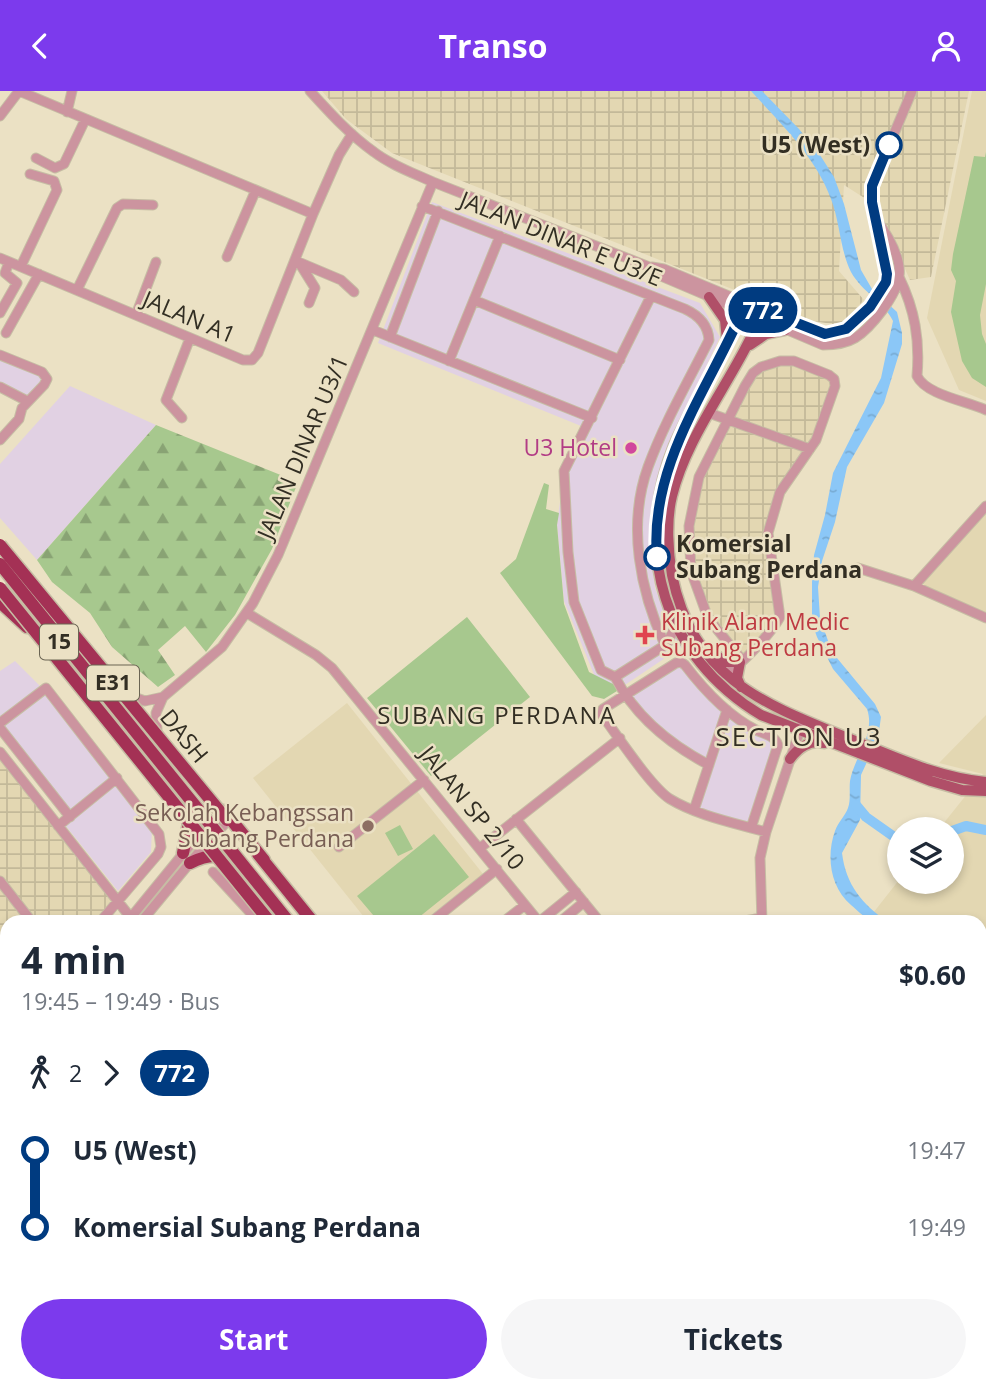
<!DOCTYPE html>
<meta charset="utf-8">
<style>
body{margin:0;font-family:"Open Sans",sans-serif;background:#f6f6f7;color:#1f2937;height:100vh;display:flex;flex-direction:column;font-size:26px;white-space:nowrap}
*{box-sizing:border-box;margin:0}
p{font-size:23px;color:#747a83}
.icon{flex:none;width:38px;height:38px;fill:none;stroke:currentColor;stroke-width:2;stroke-linecap:round;stroke-linejoin:round}
.map{position:relative;flex:1;overflow:hidden}
.panel{position:absolute;left:0px;top:824px;width:987px;height:478px;display:flex;flex-direction:column;background:#fff;border-radius:21px 21px 0 0;box-shadow:0 4px 10px #0003}
.panel>*{flex:none}
.badge{padding:0 14px;border-radius:23px;font-size:24px;line-height:46px}
.fabs{position:absolute;left:887px;top:726px;display:grid;gap:14px}
.fabs a{display:grid;place-items:center;width:77px;height:77px;border-radius:50%;background:#fff;box-shadow:0 4px 10px #0003;font-size:35px}
.map>.badge{position:absolute;translate:-50% -50%;box-shadow:0 0 0 4px #fff}
.legs{display:flex;align-items:center;gap:10px;height:77px;padding:0 21px;font-size:23px}
.legs p{margin-inline-start:auto}
.summary{display:flex;align-items:center;justify-content:space-between;height:119px;padding:0 21px}
h1{font-size:38px;font-weight:700;line-height:52px}
.primary-button{display:flex;gap:14px;margin-top:auto;padding:14px 21px}
.primary-button a{flex:1;height:80px;border-radius:42px;background:#7c3aed;color:#fff;font-size:28px;font-weight:700;line-height:80px;text-align:center}
.primary-button a+a{background:#f6f6f7;color:#1f2937}
ul{padding:0 21px;list-style:none}
li{display:flex;align-items:center;gap:24px;height:77px;font-size:26px}
li i{display:grid;place-items:center;width:10px;height:100%;margin:0 9px;background:currentColor}
li i::after{content:'';width:18px;height:18px;margin:-9px;border:5px solid;border-radius:50%;background:#fff}
li p{margin-inline-start:auto}
li:first-child i{background:linear-gradient(#0000 50%,currentColor 0)}
li:last-child i{background:linear-gradient(currentColor 50%,#0000 0)}
header{display:flex;justify-content:space-between;align-items:center;height:91px;padding:0 21px;background:#7c3aed;color:#fff;font-size:32px;font-weight:700}
.map>svg:first-child{display:block}
.commercial{fill:#e1d1e3}
.industrial{fill:url(#industrial-grid)}
.built{fill:#e3d7b2}
.green{fill:#a7c88e}
.forest{fill:url(#forest-firs)}
.water{fill:url(#water-ripples)}
.lines{fill:none;stroke-linecap:round;stroke-linejoin:round}
.river{stroke:#8bc7f7;stroke-width:10}
.minor-casing{stroke:#c6bda4;stroke-width:11}
.major-casing{stroke:#c6bda4;stroke-width:13}
.highway-casing{stroke:#c6bda4;stroke-width:15}
.minor{stroke:#cc949f;stroke-width:9}
.major{stroke:#b04f68;stroke-width:10}
.highway{stroke:#a43155;stroke-width:12}
.highway-bridge-casing{stroke:#c6bda4;stroke-width:15;stroke-linecap:butt}
.highway-bridge{stroke:#a43155;stroke-width:12}
.line-1-casing{stroke:#fff;stroke-width:16}
.line-1{stroke:#003b80;stroke-width:10}
.stop-1-dot{fill:#fff;stroke:#003b80;stroke-width:3.5}
.hotel-dot{fill:#d1479c;stroke:#ebe1c4;stroke-width:2.5}
.health-dot{fill:#e0444e;stroke:#ebe1c4;stroke-width:2.5}
.education-dot{fill:#8d6e63;stroke:#ebe1c4;stroke-width:2.5}
.labels{text-anchor:middle;stroke-width:5;stroke-linejoin:round;paint-order:stroke}
.shield{fill:#ebe1c4;stroke:#6a6453;stroke-width:2}
.shield-label{font-size:21px;font-weight:bold;fill:#322e23}
.stop-label{font-size:23px;font-weight:bold;fill:#322e23;stroke:#ebe1c4;text-anchor:end}
.street-label{font-size:23px;fill:#322e23;stroke:#ebe1c4}
.hotel-label{font-size:23px;fill:#b23c85;stroke:#ebe1c4;text-anchor:end}
.health-label{font-size:23px;fill:#be3a42;stroke:#ebe1c4;text-anchor:start}
.education-label{font-size:23px;fill:#785e54;stroke:#ebe1c4;text-anchor:end}
.neighbourhood-label{font-size:24px;letter-spacing:2px;fill:#322e23;stroke:#ebe1c4}
.quarter-label{font-size:26px;letter-spacing:2px;fill:#322e23;stroke:#ebe1c4}
</style>
<header><svg class="icon" aria-label="back" viewBox="0 0 24 24"><path d="M15 5l-7 7 7 7"/></svg>Transo<svg class="icon" aria-label="person" viewBox="0 0 24 24"><circle cx="12" cy="8" r="4"/><path d="M4 21q1-7 8-7t8 7"/></svg></header>
<div class="map">
<svg width="986" height="1301" viewBox="0 0 986 1301">
<defs>
<pattern id="industrial-grid" width="8" height="8" patternUnits="userSpaceOnUse" patternTransform="scale(1.75)"><rect width="8" height="8" fill="#e3d7b2"/><path d="M0 4h8M4 0v8" fill="none" stroke="#c3b999"/></pattern>
<pattern id="forest-firs" width="22" height="20" patternUnits="userSpaceOnUse" patternTransform="scale(1.75)"><rect width="22" height="20" fill="#a7c88e"/><path d="M5 1l3.5 6h-7zM16 11l3.5 6h-7z" fill="#89a374"/></pattern>
<pattern id="water-ripples" width="26" height="14" patternUnits="userSpaceOnUse" patternTransform="scale(1.75)"><rect width="26" height="14" fill="#8bc7f7"/><path d="M2 4q2-2 4 0t4 0M15 11q2-2 4 0t4 0" fill="none" stroke="#78abd3"/></pattern>
</defs>
<rect width="100%" height="100%" fill="#ebe1c4"/>
<path class="commercial" d="M432,111L700,212L720,246L669,354L658,386L650,426V452L655,497L665,522L683,555L604,608L564,510L557,434L564,380L581,335L378,252Z
M0,266L40,283L44,288L27,307L0,295Z
M70,295L156,334L37,469L0,427V373Z
M15,570L45,600L152,736L151,761L118,800L65,734L73,727L0,633V580Z
M680,574L703,601L775,652L749,733L697,717L712,672L697,665L655,634L628,605Z"/>
<path class="industrial" d="M322,0H969L931,186L910,189L877,115L844,94L839,180L864,209L840,234L812,230L392,62L346,28Z
M786,271L828,286L832,296L813,348L771,420L778,519L774,531L742,565L710,525L694,480L691,437L701,386L746,297L761,279Z
M0,667L112,810L94,831H7V938L0,946Z"/>
<path class="built" d="M972,0H986V310L959,299L927,227Z
M986,419V523L920,492Z
M347,612L483,783L422,831H368L253,687Z
M986,624V926L980,923V831H866L899,789L900,791H952V738H939L983,683L939,672Z
M986,1090V1190L980,1196V1118Z"/>
<path class="green" d="M986,61V193L980,224L982,243L986,253V296L972,287L962,270L951,221L956,190L951,179L953,163L974,65L985,66Z
M544,392L549,394L546,418L559,422L557,434L564,513L589,581L615,594L617,600L604,608L592,605L500,482L516,468Z
M467,526L530,606L431,685L367,607Z
M400,734L413,758L398,765L385,742Z
M434,743L469,786L413,831H379L357,805Z"/>
<path class="forest" d="M156,334L298,391L272,458L235,524L206,561L185,535L158,559L175,584L158,596L112,556L90,522L52,491L37,469Z"/>
<path class="water" d="M751,0H762L799,38L820,64L834,86L844,113L861,179L872,198L897,221L902,242V253L884,312L847,376L835,431L822,470L818,496L820,527L832,561L875,613L881,626L878,647L861,684L860,729L842,762C846,794 862,813 888,831C868,831 866,827 851,814C830,796 826,765 835,740C838,731 845,725 848,717C851,709 849,698 850,690C854,666 876,644 867,618L833,578L817,546L812,532V491L814,464L825,424L833,382L881,287L893,230C884,211 862,201 851,181C840,159 840,131 831,108C816,66 780,32 751,0Z"/>
<g class="lines">
<path class="river" d="M856,714L866,726L900,750
M952,740L966,735L986,739"/>
<g class="minor-casing">
<path id="minor" d="M19,0L313,123
M310,0C330,22 350,44 374,61C391,74 413,82 433,91L647,175L661,185L823,254C834,254 845,253 855,247C871,237 897,204 899,185C902,166 885,140 874,125
M67,21L72,0
M0,25L19,0
M36,67L55,77L64,73L85,29
M422,115L685,218C698,224 708,233 709,249C688,291 664,332 648,376C627,434 640,500 665,554
M227,166L255,101
M0,167L243,269H252L258,262L313,123L339,64L352,43
M296,170L341,189L354,201
M300,173L315,197L309,212
M21,175L57,99L54,90L30,83
M652,176L664,178L815,241C846,248 885,213 886,183L876,141L872,111V95L912,0
M899,186C915,219 920,249 917,285C926,304 967,310 986,319
M77,199L117,117L123,113L153,114
M474,209L620,269
M0,222L17,192L5,182L9,171
M136,224L156,171
M373,239L592,327
M6,242L39,183
M390,246L438,120
M0,264L42,281L47,288L44,294L22,317L19,328L0,349
M449,270L500,145
M0,296L27,310
M709,322L810,358
M182,327L166,309L190,247
M858,477L914,495L986,527
M914,495L986,415
M247,522L316,564L332,577L539,831
M725,583C741,575 771,542 780,526L768,442L780,401L816,349L835,295L834,288L829,284L794,270H780L761,276L753,282L745,295L699,386L689,435L691,480L708,527L742,569
M615,586L601,579L574,511L568,461L564,380L651,205
M615,586C635,625 671,654 709,674
M615,586L667,553L675,536L673,531
M128,604L145,610L163,606
M0,632L46,597L159,743L161,756L158,763L100,831
M0,637L70,726
M157,638L156,622L163,606L222,556L253,512L278,464L433,91
M0,661L131,827
M694,719L727,619
M516,728L600,831
M58,735L117,687
M751,737L778,654C774,644 766,644 756,639C727,624 704,599 685,574L681,571L676,572L603,618L602,624C617,644 651,696 670,708C698,725 735,732 766,741
M339,756L424,689
M480,757L620,647
M213,781L259,831
M0,790L32,831
M128,830L200,742L213,730L227,727
M141,831L213,744L223,735L227,727
M431,831L497,778
M503,831L525,814
M539,831L576,801
M560,831L584,811
M739,831L762,827
M762,831L760,767L766,741L802,633
M0,912L7,918
M980,932L986,936
M0,953L7,944
M980,968L986,957
M0,987L7,979
M0,1004L7,995
M0,1073L7,1076
M0,1136L7,1139
M0,1156L7,1144
M980,1208L986,1202
M980,1245L986,1253
M0,1261L7,1267
M0,1271L7,1278
M38,1295L45,1301
M151,1295L159,1301
M250,1295L257,1301
M486,1295L487,1301
M553,1295L554,1301
M603,1295L604,1301
M697,1295L711,1301
M817,1299L820,1301
M23,1301L28,1295
M334,1301L339,1295
M424,1301L429,1295
M636,1301L639,1295
M896,1301L901,1295"/>
</g>
<g class="major-casing">
<path id="major" d="M709,206L725,229L727,249
M746,212C725,261 695,306 674,355C632,459 664,566 761,624L931,690L962,699L986,700
M763,219C739,282 688,340 672,405C666,429 668,461 672,484C694,592 770,615 860,652C902,669 941,687 986,691
M750,254L766,243L785,239
M712,561L725,571H740L737,587L741,596
M790,668C799,656 809,649 824,652"/>
</g>
<g class="highway-casing">
<path id="highway" d="M0,511L27,536
M77,586L115,622
M183,704L189,732L183,762
M224,720L264,769
M258,763L313,831
M190,772C215,760 221,764 243,779
M506,1295L507,1301
M519,1295L520,1301
M536,1295L537,1301"/>
</g>
<use href="#minor" class="minor"/>
<use href="#major" class="major"/>
<use href="#highway" class="highway"/>
<g class="highway-bridge-casing">
<path id="highway-bridge" d="M0,454L227,729
M0,473L289,831
M0,497L270,831"/>
</g>
<use href="#highway-bridge" class="highway-bridge"/>
</g>
<g class="lines">
<g class="line-1-casing">
<path id="line-1" d="M657,466C649,372 711,295 746,212L825,243L846,238L870,216L886,191L887,183L872,111V95L889,54"/>
</g>
<use href="#line-1" class="line-1"/>
</g>
<g class="stop-1-dot">
<circle cx="889" cy="54" r="12"/>
<circle cx="657" cy="466" r="12"/>
</g>
<circle class="hotel-dot" cx="631" cy="357" r="7"/>
<path class="health-dot" d="M641.5 533.5h7v7h7v7h-7v7h-7v-7h-7v-7h7z"/>
<circle class="education-dot" cx="368" cy="735" r="7"/>
<g class="labels">
<g class="shield">
<rect x="40" y="533.5" width="38" height="35" rx="5"/>
<rect x="87" y="574.5" width="52" height="35" rx="5"/>
</g>
<g class="shield-label">
<text x="59" y="558">15</text>
<text x="113" y="599">E31</text>
</g>
<g class="stop-label">
<text x="870" y="62">U5 (West)</text>
<text x="676" y="461" text-anchor="start">Komersial<tspan x="676" dy="26">Subang Perdana</tspan></text>
</g>
<g class="street-label">
<text transform="translate(561 148) rotate(22)" y="8">JALAN DINAR E U3/E</text>
<text transform="translate(189 226) rotate(23)" y="8">JALAN A1</text>
<text transform="translate(303 356) rotate(-67)" y="8">JALAN DINAR U3/1</text>
<text transform="translate(184 645) rotate(51)" y="8">DASH</text>
<text transform="translate(472 717) rotate(51)" y="8">JALAN SP 2/10</text>
</g>
<g class="hotel-label">
<text x="617" y="365">U3 Hotel</text>
</g>
<g class="health-label">
<text x="661" y="539">Klinik Alam Medic<tspan x="661" dy="26">Subang Perdana</tspan></text>
</g>
<g class="education-label">
<text x="354" y="730">Sekolah Kebangssan<tspan x="354" dy="26">Subang Perdana</tspan></text>
</g>
<g class="neighbourhood-label">
<text x="497" y="633">SUBANG PERDANA</text>
</g>
<g class="quarter-label">
<text x="799" y="655">SECTION U3</text>
</g>
</g>
</svg>
<div class="fabs">
<a><svg class="icon" aria-label="layers" viewBox="0 0 24 24"><path d="M12 4l9 5-9 5-9-5zM3 14l9 5 9-5"/></svg></a>
</div>
<b class="badge" style="left:763px;top:219px;background:#003b80;color:#fff">772</b>
<section class="panel">
<div class="summary"><div><h1>4 min</h1><p>19:45 – 19:49 · Bus</p></div><b>$0.60</b></div>
<div class="legs"><svg class="icon" aria-label="walk" viewBox="0 0 24 24"><circle cx="13" cy="4" r="2"/><path d="M13 8l-2 6 4 7M11 14l-3 7M7 12l3-4h3l4 4"/></svg>2<svg class="icon" aria-label="forward" viewBox="0 0 24 24"><path d="M9 5l7 7-7 7"/></svg><b class="badge" style="background:#003b80;color:#fff">772</b></div>
<ul>
<li><i style="color:#003b80"></i><b>U5 (West)</b><p>19:47</p></li>
<li><i style="color:#003b80"></i><b>Komersial Subang Perdana</b><p>19:49</p></li>
</ul>
<div class="primary-button"><a>Start</a><a>Tickets</a></div>
</section>
</div>
